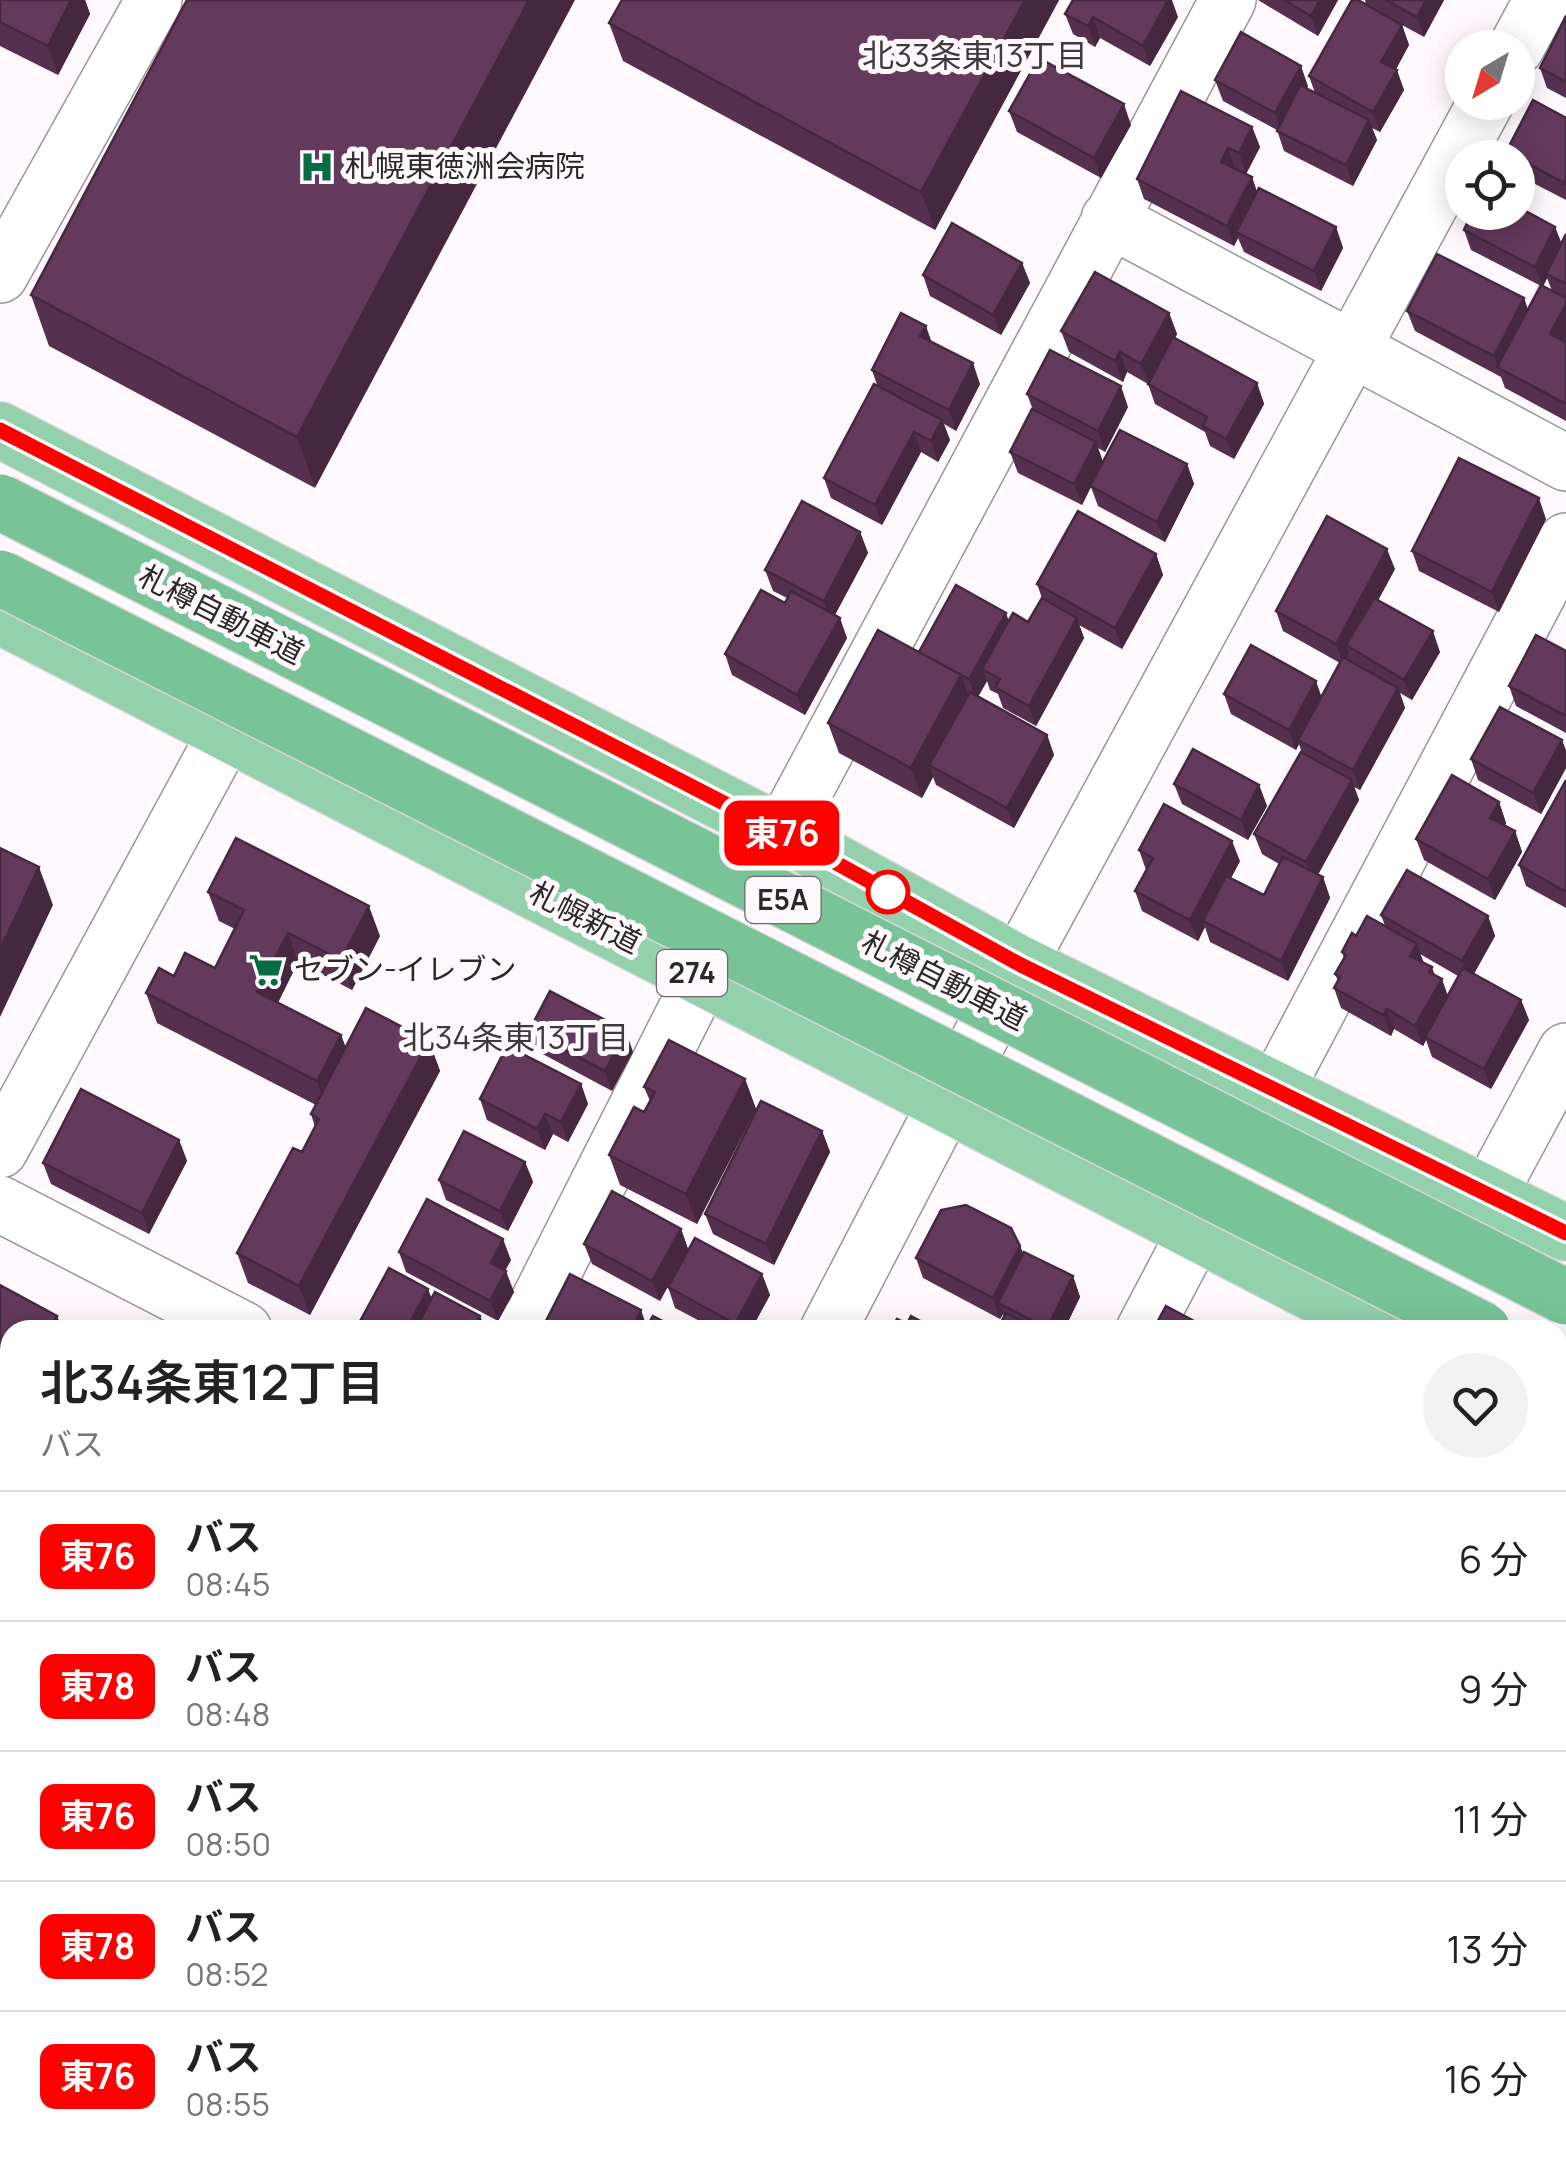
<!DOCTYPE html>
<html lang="ja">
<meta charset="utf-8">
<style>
body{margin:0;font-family:Manrope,"Noto Sans JP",sans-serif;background:#f2f2f2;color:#222;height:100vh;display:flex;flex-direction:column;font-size:38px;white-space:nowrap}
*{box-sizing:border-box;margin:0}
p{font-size:32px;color:#767676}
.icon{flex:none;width:55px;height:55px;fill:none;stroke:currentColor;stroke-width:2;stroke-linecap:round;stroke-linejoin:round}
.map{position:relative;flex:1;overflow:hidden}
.details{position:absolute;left:0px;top:1320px;width:1568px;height:840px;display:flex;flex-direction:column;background:#fff;border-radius:30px 30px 0 0;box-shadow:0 5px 25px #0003}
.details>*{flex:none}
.badge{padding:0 20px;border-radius:15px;font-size:35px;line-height:65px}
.needle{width:65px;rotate:218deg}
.fabs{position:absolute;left:1445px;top:30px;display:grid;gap:20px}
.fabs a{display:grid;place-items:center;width:90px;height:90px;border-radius:50%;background:#fff;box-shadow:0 5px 25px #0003;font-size:50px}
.map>.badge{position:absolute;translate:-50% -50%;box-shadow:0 0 0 5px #fff}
.round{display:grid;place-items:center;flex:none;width:105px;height:105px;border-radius:52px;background:#f2f2f2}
.overview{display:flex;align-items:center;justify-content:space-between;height:170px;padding:0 40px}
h1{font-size:48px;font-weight:600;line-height:75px}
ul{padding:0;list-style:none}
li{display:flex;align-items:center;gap:30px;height:130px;padding:0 40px;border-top:2px solid #e0e0e0}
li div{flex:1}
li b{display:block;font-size:38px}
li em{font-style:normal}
li .badge{min-width:110px;font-weight:700;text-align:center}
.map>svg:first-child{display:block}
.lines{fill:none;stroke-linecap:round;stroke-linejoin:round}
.minor-casing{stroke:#9b959a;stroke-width:58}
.trunk-casing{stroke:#d9d8d9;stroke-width:58}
.motorway-casing{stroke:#d9d8d9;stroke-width:58}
.minor{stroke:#fff;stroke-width:55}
.trunk{stroke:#93d0ac;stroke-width:55}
.motorway{stroke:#78c498;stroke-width:55}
.motorway-bridge-casing{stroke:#d9d8d9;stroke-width:58;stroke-linecap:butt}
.motorway-bridge{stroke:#78c498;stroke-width:55}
.wall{fill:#55314f;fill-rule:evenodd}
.shaded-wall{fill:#452840}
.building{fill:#63395c;stroke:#452840;stroke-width:2.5}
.line-casing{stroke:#fff;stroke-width:22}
.line{stroke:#f00;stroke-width:15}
.stop-dot{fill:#fff;stroke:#f00;stroke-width:5}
.labels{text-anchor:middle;stroke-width:10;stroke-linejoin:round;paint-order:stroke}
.shield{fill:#fff9fe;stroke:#6b676a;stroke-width:2.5}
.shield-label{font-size:28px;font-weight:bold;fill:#2b282a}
.poi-label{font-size:30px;fill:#2b282a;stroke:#fff9fe;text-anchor:start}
.street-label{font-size:30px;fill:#2b282a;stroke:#fff9fe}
.neighbourhood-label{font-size:32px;fill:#3f393e;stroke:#fff9fe}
</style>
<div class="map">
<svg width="1566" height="2160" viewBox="0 0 1566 2160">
<rect width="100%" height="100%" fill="#fff9fe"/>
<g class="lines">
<g class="minor-casing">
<path id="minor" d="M1516,48L1542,0
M1109,219L1566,463
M0,275L154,0
M782,833L1228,0
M1275,1091L1566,541
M0,1150L226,733
M1488,1196L1566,1051
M0,1204L244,1330
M524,1330L702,978
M828,1330L1019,963L1486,102
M1144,1330L1195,1233
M1558,1661L1566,1644
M0,1701L10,1682
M1558,1752L1566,1757
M0,1971L10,1976
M341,2150L373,2160
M52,2160L57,2150
M713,2160L718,2150
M973,2160L978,2150
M1295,2160L1300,2150"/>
</g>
<g class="trunk-casing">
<path id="trunk" d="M0,430L782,833L1019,963L1566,1233
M0,616L1384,1330
M1558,1420L1566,1424"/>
</g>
<g class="motorway-casing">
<path id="motorway" d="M1558,1368L1566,1372"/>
</g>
<use href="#minor" class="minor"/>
<use href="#trunk" class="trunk"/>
<use href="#motorway" class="motorway"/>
<g class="motorway-bridge-casing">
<path id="motorway-bridge" d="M0,502L1566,1297
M0,578L1483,1330"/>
</g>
<use href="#motorway-bridge" class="motorway-bridge"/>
</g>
<path class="wall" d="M0,0H85L90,14L58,75L0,46Z
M187,0L315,488L49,346L31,295Z
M622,0H1059L935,230L623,61L609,23Z
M1258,0H1338L1318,36Z
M1365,0H1444L1424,37L1402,25L1409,45L1396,69L1404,90L1380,132L1372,128L1377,140L1353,186L1284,151L1277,130L1223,101L1215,80L1308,86L1307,88L1315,93L1309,76L1366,5Z
M1065,14L1178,17L1150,66L1100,38L1095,47L1073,34Z
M1566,16V98L1547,88L1540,68Z
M1009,111L1131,125L1101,178L1017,132Z
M1566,118V200L1518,175V158H1508L1506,152Z
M1252,127L1260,147L1246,174L1252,177L1257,192L1336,227L1343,248L1321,291L1244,252L1238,238L1234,246L1144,199L1137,179Z
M1555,227L1561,243L1566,234V339L1565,342H1566V421L1505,388L1501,377L1415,331L1407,311L1524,298L1528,310L1541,286L1471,250L1464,230ZM1547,278L1552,291L1543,286Z
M1022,263L1030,283L1001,335L930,296L923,275Z
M1169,313L1177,334L1175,338L1257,383L1264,404L1234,459L1210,446L1205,432L1155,404L1148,384L1127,372L1123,382L1069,352L1061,331Z
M932,342L980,384L956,431L944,424L950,440L938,462L921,452L882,525L831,498L824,478L877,385L872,370Z
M1027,394L1128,407L1105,452L1098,448L1103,462L1187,464L1194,484L1165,542L1098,506L1091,487L1082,505L1018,473L1010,452L1033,410Z
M1546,519L1499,612L1419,571L1412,551Z
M860,532L868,553L835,615L847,638L805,715L732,675L725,654L785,603L787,598L773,591L765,570Z
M1156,554L1163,575L1122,649L1079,625L1084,638L1036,726L1003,708L998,694L990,690L987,681L978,697L1047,735L1054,755L1014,828L936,785L933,777L922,798L839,753L828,723L1009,621L1028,622L1042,598L1037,584Z
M1395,569L1378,600L1440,652L1412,700L1400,693L1405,708L1360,790L1354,787L1359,800L1318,875L1323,877L1330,898L1288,981L1210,942L1205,927L1198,941L1142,911L1135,891L1146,870L1139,850L1240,861L1231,878L1264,895L1279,864L1262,854L1254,834L1302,753L1299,744L1296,750L1231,714L1224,694L1321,697L1340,663L1283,631L1276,611Z
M1566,651V733L1516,706L1509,686Z
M1566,750V768L1541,814L1478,780L1471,759Z
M1566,780V908L1526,886L1519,865Z
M1174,784L1259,785L1267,806L1248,840L1182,804Z
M1499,802L1506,823L1505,826L1515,831L1522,852L1495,900L1424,860L1416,839Z
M208,892L380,936L352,990L298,962L278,1003L341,1035L346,1048L429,1041L440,1071L310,1315L248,1283L237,1253L302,1152L315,1127L311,1114L316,1105L157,1023L146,993L174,976L215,968L235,929L219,921Z
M1381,915L1488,916L1495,936L1474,974L1521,1000L1529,1020L1491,1089L1432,1057L1426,1040L1423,1046L1394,1029L1391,1036L1341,1008L1334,988L1338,981L1335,974L1344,958L1342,952L1356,936L1385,926ZM1420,954L1458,976L1448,995L1434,974L1424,963Z
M529,1031L633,1052L612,1091L537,1051Z
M745,1079L756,1109L697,1224L620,1185L609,1155L644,1112L650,1101L644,1087Z
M581,1084L588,1104L568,1142L553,1134L545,1150L487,1120L480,1099Z
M822,1131L830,1152L774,1265L713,1234L705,1214Z
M179,1140L187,1161L149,1234L51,1184L43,1163Z
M525,1162L533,1182L508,1231L446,1200L439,1180Z
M681,1229L688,1249L660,1301L592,1264L584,1244Z
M1020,1246L1023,1253L1073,1276L1080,1297L1064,1330H997L1004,1317L1003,1314L1000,1319L923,1278L916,1258Z
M399,1252L511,1260L505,1271L514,1292L498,1321L406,1272Z
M762,1274L770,1295L751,1330H717L675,1308L668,1287Z
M0,1285L10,1330V1426L0,1421Z
M0,1469L10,1475V1568L0,1563Z
M1566,1706V1743L1558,1722Z
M1558,1778L1566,1782V1868L1558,1864Z
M0,1786L10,1792V1926L0,1920Z
M1558,2003L1566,2007V2093L1558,2089Z
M0,2046L10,2051V2138L0,2133Z
M96,2150H244L249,2160H115Z
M848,2150H935L929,2160H857L850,2157Z
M1003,2150H1161L1158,2156L1166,2160H1022Z
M1396,2150H1441L1436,2160H1415Z
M564,2151L674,2153L670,2160H567Z"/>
<path class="shaded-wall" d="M71,0H85L90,14L58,75L48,46Z
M529,0H575L315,488L297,437Z
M1025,0H1059L935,230L921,192Z
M1168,0H1172L1178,17L1150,66L1143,46Z
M1320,0H1338L1318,36L1311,16Z
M1426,0H1444L1424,37L1417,17Z
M1093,17L1100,38L1095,47L1088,26Z
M1402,25L1409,45L1389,82L1381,62Z
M1301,66L1308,86L1282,133L1275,113Z
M1397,70L1404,90L1380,132L1373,112Z
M1124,104L1131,125L1101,178L1094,158Z
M1369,120L1377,140L1353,186L1346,165Z
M1252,127L1260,147L1246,174L1239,153Z
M1228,148L1235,168L1221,162Z
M1252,177L1259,198L1236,232L1238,238L1234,246L1227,226Z
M1336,227L1343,248L1321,291L1314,271Z
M1555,227L1563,247L1546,274L1547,278L1543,287L1535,267Z
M1022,263L1030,283L1001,335L993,315Z
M1524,298L1531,319L1498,367L1494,356Z
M1566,304V339L1558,354L1550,334Z
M1169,313L1177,334L1149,384L1141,364Z
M926,326L933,346L920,336Z
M1120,352L1127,372L1123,382L1115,361Z
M973,363L980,384L956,431L949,410Z
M1257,383L1264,404L1234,459L1226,439Z
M1121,386L1128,407L1105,452L1098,431Z
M942,420L950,440L938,462L931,441Z
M914,432L921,452L882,525L875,505Z
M1096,442L1103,462L1082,505L1074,484Z
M1187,464L1194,484L1165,542L1157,522Z
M1539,498L1546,519L1499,612L1492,592Z
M860,532L868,553L831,622L824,601Z
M1387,549L1395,569L1352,649L1346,645L1349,653L1343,664L1336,644Z
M1156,554L1163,575L1122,649L1115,628Z
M1006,613L1013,633L982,669L987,681L976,700L969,679Z
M840,618L847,638L805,715L797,695Z
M1077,618L1084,638L1036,726L1029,706Z
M1433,631L1440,652L1412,700L1404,680Z
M961,675L972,705L929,765L933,777L922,798L911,768Z
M1316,681L1323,701L1298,740L1299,744L1296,750L1289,730Z
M1398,688L1405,708L1360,790L1353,770Z
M1047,735L1054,755L1014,828L1007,808Z
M1562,740L1566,750V768L1541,814L1533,793Z
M1352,780L1359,800L1313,883L1306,862Z
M1259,785L1267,806L1248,840L1241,820Z
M1499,802L1506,823L1498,838L1490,818Z
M1515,831L1522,852L1495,900L1488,879Z
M1232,841L1240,861L1207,923L1203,921L1205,927L1198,941L1190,920Z
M39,867L53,905L0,1017V950Z
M1323,877L1330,898L1288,981L1281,961Z
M369,906L380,936L352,990L341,960Z
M1488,916L1495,936L1469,982L1462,961Z
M288,933L298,962L268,1022L257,992Z
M1417,944L1424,964L1410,956Z
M1432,967L1438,985L1442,979L1449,999L1425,1037L1426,1040L1423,1046L1415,1026L1429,972Z
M1521,1000L1529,1020L1491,1089L1484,1069Z
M1387,1009L1394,1029L1391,1036L1383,1015Z
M626,1031L633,1052L612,1091L605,1071Z
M341,1035L352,1065L328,1111L317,1081Z
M429,1041L440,1071L310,1315L299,1286Z
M745,1079L756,1109L697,1224L686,1194Z
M581,1084L588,1104L568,1142L561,1122Z
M545,1114L553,1134L545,1150L537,1129Z
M822,1131L830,1152L774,1265L766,1244Z
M179,1140L187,1161L149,1234L142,1213Z
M525,1162L533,1182L508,1231L500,1211Z
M681,1229L688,1249L660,1301L652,1281Z
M503,1239L511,1260L498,1283L491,1263Z
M1020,1246L1028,1266L998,1303L1003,1314L1000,1319L993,1298Z
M506,1271L514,1292L498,1321L490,1301Z
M762,1274L770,1295L751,1330H738L735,1324Z
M1073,1276L1080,1297L1064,1330H1048L1047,1328Z
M428,1289L436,1309L424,1330H406Z
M641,1310L648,1330H631Z
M57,1316L63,1330H50Z
M480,1316L486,1330H473Z
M1566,1539V1574L1560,1585L1558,1578V1555Z
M136,2150H154L149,2160H136L134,2153Z
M239,2150H244L247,2160L237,2154Z
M657,2150H673L674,2153L670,2160H652Z
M916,2150H935L929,2160H911Z
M1076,2150H1094L1089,2160H1071Z
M1424,2150H1441L1436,2160H1428Z"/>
<path class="building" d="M0,0H71L48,46L0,22Z
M187,0H529L297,437L31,295Z
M622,0H1025L921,192L609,23Z
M1073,0H1168L1143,46L1093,17L1088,26L1065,14Z
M1284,0H1320L1311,16Z
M1352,0H1358L1402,25L1381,62L1397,70L1373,112L1309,76Z
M1385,0H1426L1417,17Z
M1566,16V82L1540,68Z
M1241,32L1301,66L1275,113L1215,80Z
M1039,58L1124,104L1094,158L1009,111Z
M1300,85L1369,120L1346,165L1277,131Z
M1181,91L1252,127L1239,153L1228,148L1221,162L1252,177L1227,226L1137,179Z
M1533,100L1566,118V184L1506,152Z
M1259,188L1336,227L1314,271L1236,232Z
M1518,207L1555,227L1535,267L1464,230L1472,212H1518Z
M952,223L1022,263L993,315L923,275Z
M1566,234V284L1546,274Z
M1437,254L1524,298L1494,356L1407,311Z
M1095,272L1169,313L1141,364L1120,352L1115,361L1061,331Z
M1541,285L1566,298V304L1550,334L1566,342V404L1497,367Z
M901,313L926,326L920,336L973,363L949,410L872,370Z
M1173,337L1257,383L1226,439L1203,426L1207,417L1148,384Z
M1050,350L1121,386L1098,431L1027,394Z
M874,384L942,420L931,441L914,432L875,505L824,478Z
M1032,409L1096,442L1074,484L1010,452Z
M1120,430L1187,464L1157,522L1090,486Z
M1459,458L1539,498L1492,592L1412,551Z
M802,501L860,532L824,601L765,570Z
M1078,511L1156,554L1115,628L1037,584Z
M1327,516L1387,549L1336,644L1276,611Z
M956,585L1006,613L969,679L919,652Z
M761,590L785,603L791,591L840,618L797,695L725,654Z
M1042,598L1077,618L1029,706L995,687L1000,679L982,669L1013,613L1028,622Z
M1374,598L1433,631L1404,680L1346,645Z
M878,630L961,675L911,768L828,723Z
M1536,635L1566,651V716L1509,686Z
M1251,645L1316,681L1289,730L1224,694Z
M1343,657L1398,688L1353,770L1298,740Z
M970,692L1047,735L1007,808L929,765Z
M1500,707L1562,740L1533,793L1471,759Z
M1193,749L1259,785L1241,820L1174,784Z
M1301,752L1352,780L1306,862L1254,834Z
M1452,775L1499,802L1490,818L1515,831L1488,879L1416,839Z
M1566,780V888L1564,891L1519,865Z
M1164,804L1232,841L1190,920L1135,891L1153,858L1139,850Z
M236,838L369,906L341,960L288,933L257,992L341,1035L317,1081L146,993L159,968L174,976L185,953L215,968L244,910L208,892Z
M0,848L39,867L0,950Z
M1283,857L1323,877L1281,961L1203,921L1226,876L1264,895Z
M1407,870L1488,916L1462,961L1381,915Z
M1367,916L1417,944L1410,956L1432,967L1429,972L1442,979L1415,1026L1387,1009L1383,1015L1334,988L1340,977L1335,974L1346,955L1342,952L1352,933L1356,936Z
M1463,968L1521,1000L1484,1069L1425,1037Z
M550,991L626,1031L605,1071L529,1031Z
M366,1008L429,1041L299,1286L237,1253L293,1148L302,1152L319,1119L311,1114Z
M669,1040L745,1079L686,1194L609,1155L634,1107L644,1112L655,1092L644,1087Z
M507,1046L581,1084L561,1122L545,1114L537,1129L480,1099Z
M81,1089L179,1140L142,1213L43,1163Z
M761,1101L822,1131L766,1244L705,1214Z
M464,1131L525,1162L500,1211L439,1180Z
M612,1191L681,1229L652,1281L584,1244Z
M427,1199L503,1239L491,1263L506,1271L490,1301L399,1252Z
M966,1205L1011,1228L1020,1246L993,1298L916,1258L941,1210Z
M695,1238L762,1274L735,1324L668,1287Z
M1024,1252L1073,1276L1047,1328L998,1303Z
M389,1268L428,1289L406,1330H363L357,1327Z
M570,1274L641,1310L631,1330H554L544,1325Z
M0,1285L57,1316L50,1330H10V1406L9,1409L0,1404Z
M435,1292L480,1316L473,1330H415Z
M1166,1306L1211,1330H1153Z
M1006,1313L1039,1330H997Z
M653,1316L680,1330H645Z
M911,1316L937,1330H891L897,1319L907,1324Z
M0,1469L10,1475V1544L0,1539Z
M1558,1511L1566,1516V1539L1558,1555Z
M1566,1706V1726L1558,1722Z
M1558,1778L1566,1782V1843L1562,1850L1558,1847Z
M0,1786L10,1792V1902L0,1896Z
M1558,2003L1566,2007V2076L1558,2072Z
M0,2046L10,2051V2122L0,2117Z
M148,2150H239L237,2154L249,2160H143Z
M565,2150H657L652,2160H581L564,2151Z
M868,2150H916L911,2160H887Z
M1034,2150H1076L1071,2160H1052Z
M1084,2150H1147L1166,2160H1078Z
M72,2153L84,2160H68Z"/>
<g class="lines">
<g class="line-casing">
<path id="line" d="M0,430L782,833L1019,964L1566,1233"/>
</g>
<use href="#line" class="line"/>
</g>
<defs>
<g id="hospital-bare" transform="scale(2.7)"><path d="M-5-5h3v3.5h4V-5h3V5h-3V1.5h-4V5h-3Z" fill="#066c41" stroke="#fff9fe" stroke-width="2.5" paint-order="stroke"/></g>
<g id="supermarket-bare" transform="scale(2.7)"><path d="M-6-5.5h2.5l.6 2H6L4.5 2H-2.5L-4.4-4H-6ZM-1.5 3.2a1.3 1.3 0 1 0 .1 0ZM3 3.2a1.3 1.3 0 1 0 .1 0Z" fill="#066c41" stroke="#fff9fe" stroke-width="2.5" paint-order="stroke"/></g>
</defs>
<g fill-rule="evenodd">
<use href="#hospital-bare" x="317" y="167"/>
<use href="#supermarket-bare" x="266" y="970"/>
</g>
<circle class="stop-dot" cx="888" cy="892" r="20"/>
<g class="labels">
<g class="shield">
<rect x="745.5" y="877" width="75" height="46" rx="8"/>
<rect x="657" y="950" width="70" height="46" rx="8"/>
</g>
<g class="shield-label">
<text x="783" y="910">E5A</text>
<text x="692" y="983">274</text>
</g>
<g class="poi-label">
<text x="345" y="177">札幌東徳洲会病院</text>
<text x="294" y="980">セブン-イレブン</text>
</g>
<g class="street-label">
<text transform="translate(221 615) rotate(27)" y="10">札樽自動車道</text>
<text transform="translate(585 918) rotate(27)" y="10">札幌新道</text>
<text transform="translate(944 981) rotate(27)" y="10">札樽自動車道</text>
</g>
<g class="neighbourhood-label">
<text x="975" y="67">北33条東13丁目</text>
<text x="516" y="1049">北34条東13丁目</text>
</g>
</g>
</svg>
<div class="fabs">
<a><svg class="needle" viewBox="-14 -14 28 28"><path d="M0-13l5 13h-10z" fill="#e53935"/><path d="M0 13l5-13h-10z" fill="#767676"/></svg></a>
<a><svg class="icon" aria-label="locate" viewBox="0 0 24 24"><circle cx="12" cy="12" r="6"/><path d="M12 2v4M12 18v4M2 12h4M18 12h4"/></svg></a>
</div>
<b class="badge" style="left:782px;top:833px;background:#f00;color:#fff">東76</b>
<section class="details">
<div class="overview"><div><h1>北34条東12丁目</h1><p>バス</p></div><a class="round"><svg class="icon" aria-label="heart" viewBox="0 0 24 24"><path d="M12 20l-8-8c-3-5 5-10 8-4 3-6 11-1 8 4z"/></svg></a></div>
<ul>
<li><span class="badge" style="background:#f00;color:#fff">東76</span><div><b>バス</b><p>08:45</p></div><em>6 分</em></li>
<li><span class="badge" style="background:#f00;color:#fff">東78</span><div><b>バス</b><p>08:48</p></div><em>9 分</em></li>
<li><span class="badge" style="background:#f00;color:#fff">東76</span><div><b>バス</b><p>08:50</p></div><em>11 分</em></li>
<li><span class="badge" style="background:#f00;color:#fff">東78</span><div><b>バス</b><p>08:52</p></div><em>13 分</em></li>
<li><span class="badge" style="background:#f00;color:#fff">東76</span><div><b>バス</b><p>08:55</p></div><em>16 分</em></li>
</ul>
</section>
</div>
